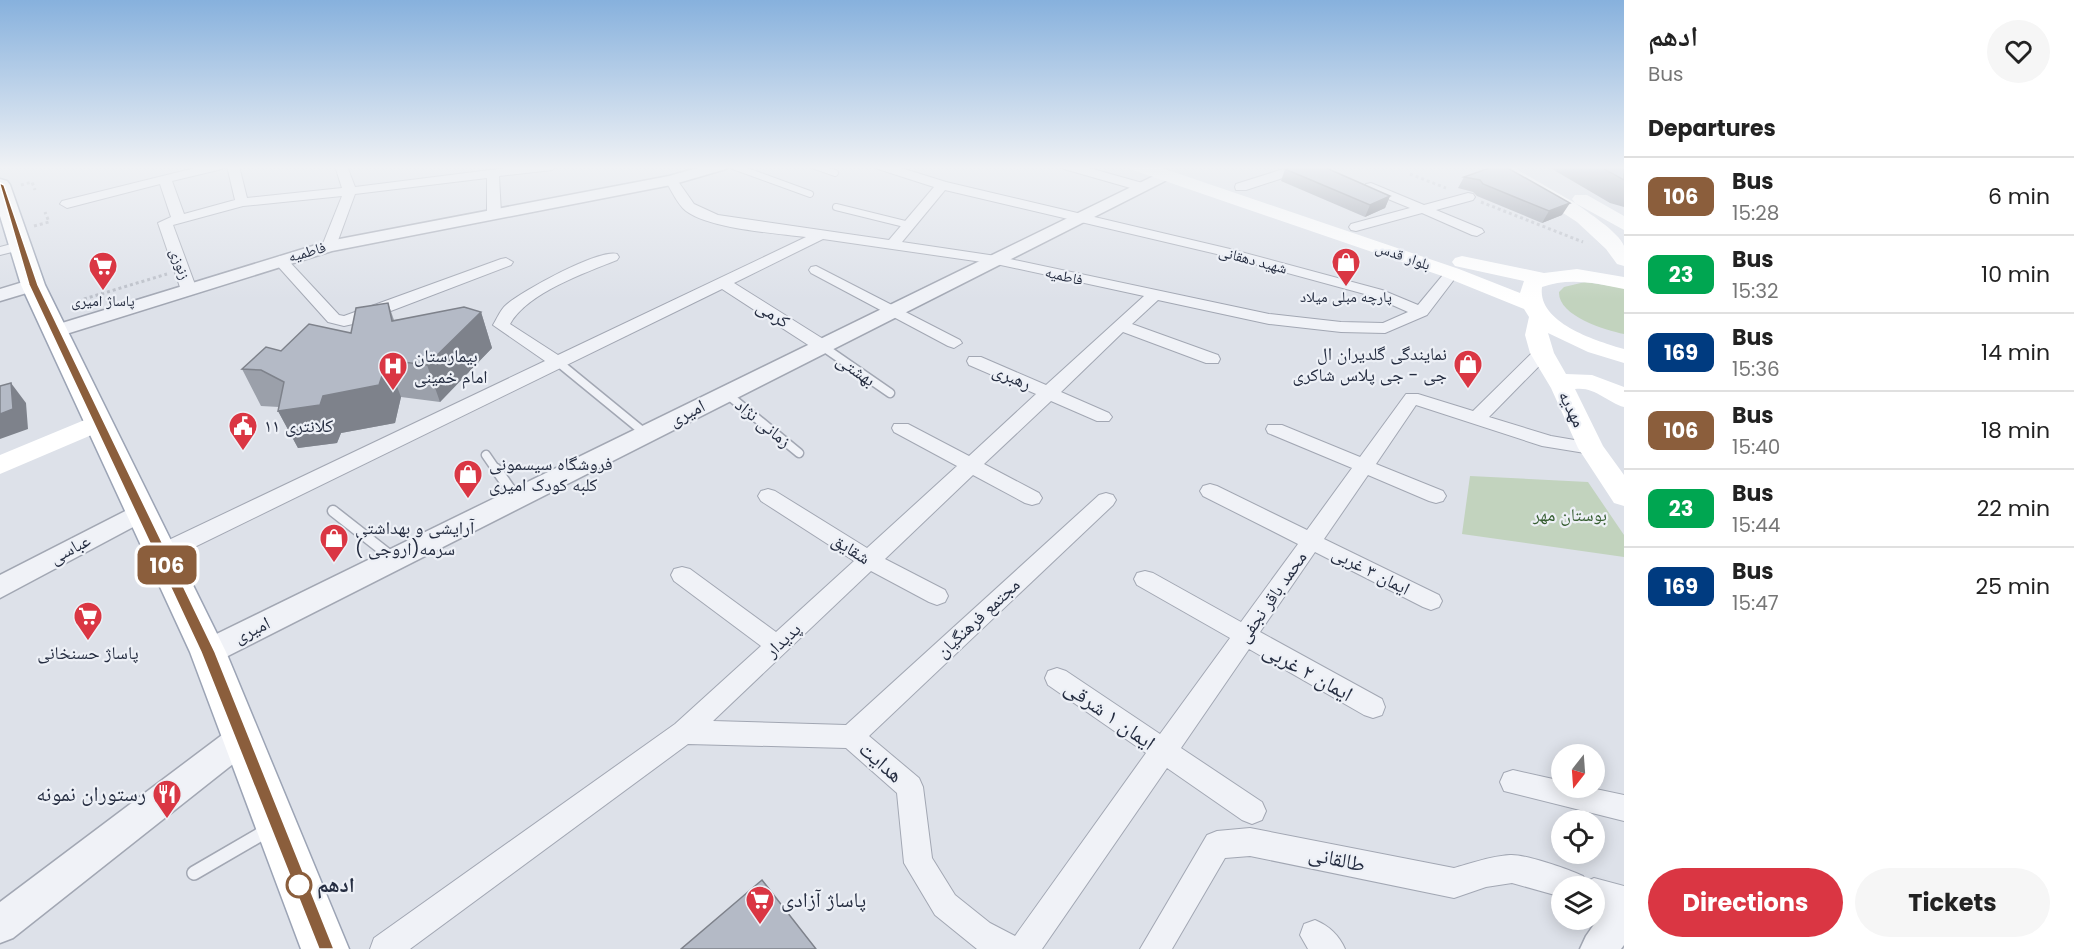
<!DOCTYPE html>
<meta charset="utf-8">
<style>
body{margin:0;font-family:Poppins,"Noto Naskh Arabic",sans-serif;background:#f6f6f6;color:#222;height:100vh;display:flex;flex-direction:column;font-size:22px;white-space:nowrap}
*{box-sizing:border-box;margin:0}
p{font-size:20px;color:#767676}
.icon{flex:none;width:33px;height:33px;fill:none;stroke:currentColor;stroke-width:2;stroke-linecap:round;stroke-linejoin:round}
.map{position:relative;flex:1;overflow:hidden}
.panel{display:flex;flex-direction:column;background:#fff;width:450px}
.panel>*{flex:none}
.badge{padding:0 12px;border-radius:9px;font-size:21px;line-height:39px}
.needle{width:39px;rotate:197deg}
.tools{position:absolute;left:1551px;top:744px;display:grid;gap:12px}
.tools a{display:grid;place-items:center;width:54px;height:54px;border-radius:50%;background:#fff;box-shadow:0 3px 15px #0003;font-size:30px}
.map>.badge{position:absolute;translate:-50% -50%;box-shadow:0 0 0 3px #fff}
h2{padding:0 24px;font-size:22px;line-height:54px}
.round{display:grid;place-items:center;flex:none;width:63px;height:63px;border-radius:32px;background:#f6f6f6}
.summary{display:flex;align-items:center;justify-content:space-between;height:102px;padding:0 24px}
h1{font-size:28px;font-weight:700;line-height:45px}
.cta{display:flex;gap:12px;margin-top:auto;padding:12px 24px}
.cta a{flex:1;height:69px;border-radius:36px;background:#da3643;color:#fff;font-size:24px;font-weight:700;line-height:69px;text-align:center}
.cta a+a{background:#f6f6f6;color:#222}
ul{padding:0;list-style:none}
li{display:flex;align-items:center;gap:18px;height:78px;padding:0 24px;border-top:2px solid #e0e0e0}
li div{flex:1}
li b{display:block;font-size:22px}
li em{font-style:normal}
li .badge{min-width:66px;font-weight:700;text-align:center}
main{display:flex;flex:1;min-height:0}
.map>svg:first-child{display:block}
.green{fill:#c2d3be}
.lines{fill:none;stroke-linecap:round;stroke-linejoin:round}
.service-far3-casing{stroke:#a2a7b3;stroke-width:8}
.service-far2-casing{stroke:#a2a7b3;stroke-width:11}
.service-far1-casing{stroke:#a2a7b3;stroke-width:13}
.service-casing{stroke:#a2a7b3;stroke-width:16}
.minor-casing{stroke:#a2a7b3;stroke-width:2}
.tertiary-casing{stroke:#a2a7b3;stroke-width:3}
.primary-casing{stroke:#9ca4b5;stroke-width:3}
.path{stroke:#bbbfc8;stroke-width:3;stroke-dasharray:3 3;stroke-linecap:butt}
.service-far3{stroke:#f0f2f7;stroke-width:6}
.service-far2{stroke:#f0f2f7;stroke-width:8}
.service-far1{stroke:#f0f2f7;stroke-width:10}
.service{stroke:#f0f2f7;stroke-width:13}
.minor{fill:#f0f2f7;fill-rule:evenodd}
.tertiary{fill:#f0f2f7;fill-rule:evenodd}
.secondary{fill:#fff;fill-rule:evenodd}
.primary{fill:#fff;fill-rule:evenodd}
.wall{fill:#9ba0aa}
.shaded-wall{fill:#7e828b}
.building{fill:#b4bac6;stroke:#7e828b;stroke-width:1.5}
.line{fill:#8b5e3c;stroke:#fff;stroke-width:1.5}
.stop-dot{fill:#fff;stroke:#8b5e3c;stroke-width:3}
.labels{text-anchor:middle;stroke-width:4.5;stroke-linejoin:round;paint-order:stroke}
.far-street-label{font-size:15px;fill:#252d41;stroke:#edf0f6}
.far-poi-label{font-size:15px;fill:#252d41;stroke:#edf0f6}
.street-label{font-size:18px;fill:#252d41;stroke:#edf0f6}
.poi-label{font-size:18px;fill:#252d41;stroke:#edf0f6;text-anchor:start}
.park-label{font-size:18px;fill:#365e31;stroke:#edf0f6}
.near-street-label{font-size:21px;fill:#252d41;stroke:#edf0f6}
.near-poi-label{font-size:21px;fill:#252d41;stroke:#edf0f6;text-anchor:end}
.near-stop-label{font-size:21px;font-weight:bold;fill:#252d41;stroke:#edf0f6;text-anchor:start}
</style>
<main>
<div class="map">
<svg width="1624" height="949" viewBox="0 0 1624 949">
<rect width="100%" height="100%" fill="#dde1e9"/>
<path class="green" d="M1585,282L1624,288V334C1605,330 1558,316 1559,292L1564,287Z
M1470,476L1588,482L1624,535V557L1462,534Z"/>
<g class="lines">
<g class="service-far3-casing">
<path id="service-far3" d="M733,166L810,194
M815,166L835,173
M836,207L909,225"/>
</g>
<g class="service-far2-casing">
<path id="service-far2" d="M822,346L890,393
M558,362L646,434
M727,394L799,453
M486,455L497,471"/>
</g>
<g class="service-far1-casing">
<path id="service-far1" d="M496,469L517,499
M333,511L393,558"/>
</g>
<g class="service-casing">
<path id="service" d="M194,873L268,830"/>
</g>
<g class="minor-casing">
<path id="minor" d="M203,166H224L222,169L172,181L184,214L235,200L227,166H239L247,198L342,188L335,166H347L355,187L521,166H558L552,170L499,176L501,214L494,218L487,214V178L355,194L336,246L329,250L322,246L342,196L243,206L173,225L197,290L189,295L181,290L158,223L171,217L160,184L67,208L60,204L62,201Z
M876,166H895L946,182L1230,249L1382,290L1418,305L1447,270H1457L1459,273L1427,315L1385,333L1341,332L1269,324L1158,300L1132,324L1218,355L1220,359L1218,363H1206L1123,332L1061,392L1109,413L1112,417L1109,421H1097L1051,401L984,464L1039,493L1042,498L1039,503L1032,505L1025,503L973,475L885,559L945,590L948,596L945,602L937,605L929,602L871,571L713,721L846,725L1099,495L1106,493L1113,495L1116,500L1113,505L869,736L919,778L923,787L932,858L955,895L990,923L1015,936L1146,753L1048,685L1045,678L1048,671L1057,668L1066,671L1160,734L1230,638L1137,585L1134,579L1137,573L1145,571L1153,573L1241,622L1298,544L1203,496L1200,491L1203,486L1210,484L1217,486L1307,530L1352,468L1268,433L1266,429L1268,425H1282L1360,457L1406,394H1418L1473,411L1536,349L1542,348L1550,353L1548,357L1489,417L1551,436L1598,444L1600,448L1598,452L1591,454L1542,446L1416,405L1376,464L1443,491L1446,496L1443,501L1436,503L1429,501L1368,475L1324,539L1439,595L1442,601L1439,607L1431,610L1423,607L1315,552L1260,632L1382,699L1385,707L1382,715L1373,718L1364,715L1249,649L1181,748L1262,802L1266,811L1262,820L1252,824L1242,820L1167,768L1042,949H977L935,915L904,863L897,793L846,748L688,744L410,949H370L374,938L675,724L761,646L674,581L671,575L674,569L682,567L690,569L776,632L854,561L761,501L758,496L761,491L768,489L775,491L867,548L957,466L894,432L892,428L894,424H908L969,456L1036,394L969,365L967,361L969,357H981L1046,385L1144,296L996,264L823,239L734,283L828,342L830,346L828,350H816L722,289L170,559L162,561L154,559L151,553L154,547L545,361L493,325C497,319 500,310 506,305C522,291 598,249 617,254L619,257L617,260C585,273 527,293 510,324L558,355L806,237C775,233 710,229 686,211C677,204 671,189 665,180L667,177H675L694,204L718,215L889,240L934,187L878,169ZM945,190L1221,255L1372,296L1408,312L1383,323L1341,322L1269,314L996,256L902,242Z
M1062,166H1082L1146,184L1147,187L1141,191L1064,169Z
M1293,166H1312L1310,169L1246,190H1236L1235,187L1236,184Z
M1371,183L1424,205L1468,193L1473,194L1475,197L1473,200L1436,210L1482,229L1484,232L1477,236L1472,235L1422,213L1356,231L1351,230L1349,227L1351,224L1410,208L1366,190L1365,187L1366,184Z
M19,242L26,246L24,249L0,255V247Z
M280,256L285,257L339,315L344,316L501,259L506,258L513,262L511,265L362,322L344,326L328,322L275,263L273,260Z
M816,266L960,340L962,343L954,348L948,346L811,273L809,270L811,267Z
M1513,770L1562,781V788H1591L1624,795V821L1504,791L1500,782L1504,773Z
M1250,828L1454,868C1472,863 1491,856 1510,855C1525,854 1568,869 1583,876L1586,882L1594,878L1624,886V916L1594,908V886H1562V897L1512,883L1486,887L1454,898L1250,856L1225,858L1172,949H1140L1207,835L1217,831Z
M1315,920C1329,926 1339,935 1345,949H1308L1300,935L1304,924Z"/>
</g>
<g class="tertiary-casing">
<path id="tertiary" d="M704,166H729L726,169L671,185L332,251L63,335H49L46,331L49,327L329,241L669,176Z
M1166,170L1174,175L1171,178L218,661L208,664L198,661L193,652L198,643Z
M33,279L40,281L42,285L40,289L0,301V289Z
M141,503L150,506L154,512L150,518L0,598V575Z
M241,725L252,729L257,739L252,749L13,938L0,943V902L230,729Z
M1624,895V945L1621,949H1580L1586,936L1611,900Z"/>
</g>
<g class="primary-casing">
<path id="primary" d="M0,179L7,181L10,185L45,285L226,652L349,949H301L190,652L21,285L0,216Z"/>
</g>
<path class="path" d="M1410,174L1446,188
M21,185L32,182L35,190
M1481,202L1583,242
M34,226L49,222L45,212
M84,299L167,274"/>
<use href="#service-far3" class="service-far3"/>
<use href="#service-far2" class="service-far2"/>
<use href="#service-far1" class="service-far1"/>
<use href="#service" class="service"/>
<use href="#minor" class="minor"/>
<use href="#tertiary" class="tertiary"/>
<path class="secondary" d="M1131,166H1156L1459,269L1520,293L1524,281L1455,266L1452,262L1455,258L1462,256L1544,273L1577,269L1624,277V289C1597,283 1568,277 1542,287C1537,323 1597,341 1624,349V363L1588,352L1548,333L1554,353L1566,374L1592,375L1624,387V407C1607,402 1594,386 1575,389L1603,446L1624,475V506L1614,503L1578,448L1551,388L1530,353L1525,335L1529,317L1524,309L1445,277L1133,170Z
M1491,166H1511L1575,203L1572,199L1575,195H1587L1624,216V230L1575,203C1587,212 1619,232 1624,246C1624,251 1624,260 1624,266L1617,264L1606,249L1577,222Z
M99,414L108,416L112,422L108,428L0,474V455Z"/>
<use href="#primary" class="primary"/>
</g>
<path class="wall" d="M1495,166L1562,215L1542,223L1477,196L1473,192L1458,188L1464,177Z
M1547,166H1624V207L1610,203Z
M1285,169L1390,196L1385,208L1365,217L1281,181Z
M388,303L394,320L481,312L492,348L440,402L401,397L395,423L341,433L337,443L298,448L278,411L279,407L261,406L242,369L351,333Z"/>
<path class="shaded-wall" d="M1390,196L1385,208L1365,217L1370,205Z
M1570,203L1562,215L1542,223L1549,211Z
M481,312L492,348L440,402L427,365Z
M387,360L401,397L395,423L341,433L337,443L298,448L278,411L323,396Z
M11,383L26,403L28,429L0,439V414Z"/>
<path class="building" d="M1295,166L1324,167L1390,196L1370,205L1285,169Z
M1495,166H1504L1570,203L1549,211L1483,184L1480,180L1464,177Z
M1599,166H1624V180Z
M388,303L392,321L464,307L481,312L427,365L387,360L379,385L323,396L320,405L278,411L284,382L261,370L242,369L266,347L281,351L309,324L351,333L356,308Z
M11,383L13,409L0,414V386Z
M762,880L816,949H681Z"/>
<linearGradient id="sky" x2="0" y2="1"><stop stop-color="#87b1dd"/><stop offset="0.56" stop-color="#f0f2f5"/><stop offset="1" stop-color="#f0f2f5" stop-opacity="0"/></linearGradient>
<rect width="1624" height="299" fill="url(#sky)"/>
<path class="line" d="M0,183L4,185L38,285L215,652L334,949H319L201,652L29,285L0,185Z"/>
<defs>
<g id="shop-pin" transform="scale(1.5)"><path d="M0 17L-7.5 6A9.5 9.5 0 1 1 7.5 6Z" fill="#da3643" stroke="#edf0f6"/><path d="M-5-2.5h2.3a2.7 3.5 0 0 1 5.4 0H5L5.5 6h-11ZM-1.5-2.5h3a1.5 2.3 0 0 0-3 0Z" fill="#fff"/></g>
<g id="supermarket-pin" transform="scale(1.5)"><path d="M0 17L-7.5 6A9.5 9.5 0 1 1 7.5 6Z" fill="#da3643" stroke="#edf0f6"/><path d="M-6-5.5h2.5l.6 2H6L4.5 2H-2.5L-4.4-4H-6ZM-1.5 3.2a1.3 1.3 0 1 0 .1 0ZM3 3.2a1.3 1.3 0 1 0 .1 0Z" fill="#fff"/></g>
<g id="hospital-pin" transform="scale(1.5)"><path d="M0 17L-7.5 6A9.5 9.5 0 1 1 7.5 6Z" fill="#da3643" stroke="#edf0f6"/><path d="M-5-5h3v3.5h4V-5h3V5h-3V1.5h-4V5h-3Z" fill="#fff"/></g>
<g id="civic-pin" transform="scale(1.5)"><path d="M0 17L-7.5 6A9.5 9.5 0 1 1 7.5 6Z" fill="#da3643" stroke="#edf0f6"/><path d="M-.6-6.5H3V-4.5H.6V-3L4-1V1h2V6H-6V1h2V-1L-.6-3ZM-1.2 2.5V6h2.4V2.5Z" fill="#fff"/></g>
<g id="restaurant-pin" transform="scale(1.5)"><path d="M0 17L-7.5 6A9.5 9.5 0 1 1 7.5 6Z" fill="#da3643" stroke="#edf0f6"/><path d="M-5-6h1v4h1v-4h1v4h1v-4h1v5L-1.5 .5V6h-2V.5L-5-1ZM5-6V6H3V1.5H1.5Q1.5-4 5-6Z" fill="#fff"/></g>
</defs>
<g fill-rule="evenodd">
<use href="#shop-pin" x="1346" y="262"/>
<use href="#supermarket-pin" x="103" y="266"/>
<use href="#shop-pin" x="1468" y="364"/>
<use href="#hospital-pin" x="393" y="366"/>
<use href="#civic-pin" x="243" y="426"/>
<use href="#shop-pin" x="468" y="474"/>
<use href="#shop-pin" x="334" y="538"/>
<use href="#supermarket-pin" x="88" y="616"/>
<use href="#restaurant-pin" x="167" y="794"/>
<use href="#supermarket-pin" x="760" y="900"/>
</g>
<circle class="stop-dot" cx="299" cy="885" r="12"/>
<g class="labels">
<g class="far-street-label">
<text transform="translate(307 252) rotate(-16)" y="5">فاطمیه</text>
<text transform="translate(1403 256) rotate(19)" y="5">بلوار قدس</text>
<text transform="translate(1253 260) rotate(15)" y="5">شهید دهقانی</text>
<text transform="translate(180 264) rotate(70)" y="5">زنوزی</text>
<text transform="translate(1064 276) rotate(13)" y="5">فاطمیه</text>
</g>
<g class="far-poi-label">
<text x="1346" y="302">پارچه مبلی میلاد</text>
<text x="103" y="306">پاساژ امیری</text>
</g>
<g class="street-label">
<text transform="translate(773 314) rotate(33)" y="6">کرمی</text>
<text transform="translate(856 370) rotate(35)" y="6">بهشتی</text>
<text transform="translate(1012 377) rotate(23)" y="6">رهبری</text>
<text transform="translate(1572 409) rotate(64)" y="6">مهدیه</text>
<text transform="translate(687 413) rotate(-27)" y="6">امیری</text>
<text transform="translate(763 423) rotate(39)" y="6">زمانی نژاد</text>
<text transform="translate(70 549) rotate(-28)" y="6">عباسی</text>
<text transform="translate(851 549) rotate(32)" y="6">شقایق</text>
<text transform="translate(1371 571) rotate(27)" y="6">ایمان ۳ غربی</text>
<text transform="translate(1272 597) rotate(-55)" y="6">محمد باقر نجفی</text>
<text transform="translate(978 618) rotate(-43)" y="6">مجتمع فرهنگیان</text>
<text transform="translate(252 630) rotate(-26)" y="6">امیری</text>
<text transform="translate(783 640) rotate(-43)" y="6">پدیدار</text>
</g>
<g class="poi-label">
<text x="1447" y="360" text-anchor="end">نمایندگی گلدیران ال<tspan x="1447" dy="21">جی - جی پلاس شاکری</tspan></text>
<text x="414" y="362">بیمارستان<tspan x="414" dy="21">امام خمینی</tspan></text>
<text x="264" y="432">کلانتری ۱۱</text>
<text x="489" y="470">فروشگاه سیسمونی<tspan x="489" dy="21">کلبه کودک امیری</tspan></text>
<text x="355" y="534">آرایشی و بهداشتی<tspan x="355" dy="21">سرمه(اروجی )</tspan></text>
<text x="88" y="659" text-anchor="middle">پاساژ حسنخانی</text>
</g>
<g class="park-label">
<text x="1570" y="521">بوستان مهر</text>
</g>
<g class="near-street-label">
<text transform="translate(1308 672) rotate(29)" y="7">ایمان ۲ غربی</text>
<text transform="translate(1110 715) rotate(35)" y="7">ایمان ۱ شرقی</text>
<text transform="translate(881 762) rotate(41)" y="7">هدایت</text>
<text transform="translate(1337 859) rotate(12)" y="7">طالقانی</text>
</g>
<g class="near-poi-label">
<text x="146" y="801">رستوران نمونه</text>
<text x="781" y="907" text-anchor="start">پاساژ آزادی</text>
</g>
<g class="near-stop-label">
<text x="317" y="892">ادهم</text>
</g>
</g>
</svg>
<div class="tools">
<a><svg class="needle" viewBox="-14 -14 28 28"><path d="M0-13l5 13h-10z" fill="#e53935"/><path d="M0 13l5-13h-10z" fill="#767676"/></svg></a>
<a><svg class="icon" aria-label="locate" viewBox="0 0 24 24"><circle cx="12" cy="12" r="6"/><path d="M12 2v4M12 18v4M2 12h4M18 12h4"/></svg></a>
<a><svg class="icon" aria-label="layers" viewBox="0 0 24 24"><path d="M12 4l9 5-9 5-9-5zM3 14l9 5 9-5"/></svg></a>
</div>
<b class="badge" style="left:167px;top:565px;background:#8b5e3c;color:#fff">106</b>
</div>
<section class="panel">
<div class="summary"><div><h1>ادهم</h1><p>Bus</p></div><a class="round"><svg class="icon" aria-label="heart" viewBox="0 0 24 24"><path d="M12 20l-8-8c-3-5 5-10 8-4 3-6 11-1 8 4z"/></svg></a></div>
<h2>Departures</h2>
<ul>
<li><span class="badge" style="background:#8b5e3c;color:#fff">106</span><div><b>Bus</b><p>15:28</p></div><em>6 min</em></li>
<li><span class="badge" style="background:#00a651;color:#fff">23</span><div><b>Bus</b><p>15:32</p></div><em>10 min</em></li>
<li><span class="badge" style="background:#003b80;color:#fff">169</span><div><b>Bus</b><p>15:36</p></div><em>14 min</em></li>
<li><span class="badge" style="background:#8b5e3c;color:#fff">106</span><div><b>Bus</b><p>15:40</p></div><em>18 min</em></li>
<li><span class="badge" style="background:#00a651;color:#fff">23</span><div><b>Bus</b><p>15:44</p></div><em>22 min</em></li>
<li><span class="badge" style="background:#003b80;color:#fff">169</span><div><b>Bus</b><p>15:47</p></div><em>25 min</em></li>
</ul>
<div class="cta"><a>Directions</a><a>Tickets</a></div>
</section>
</main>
